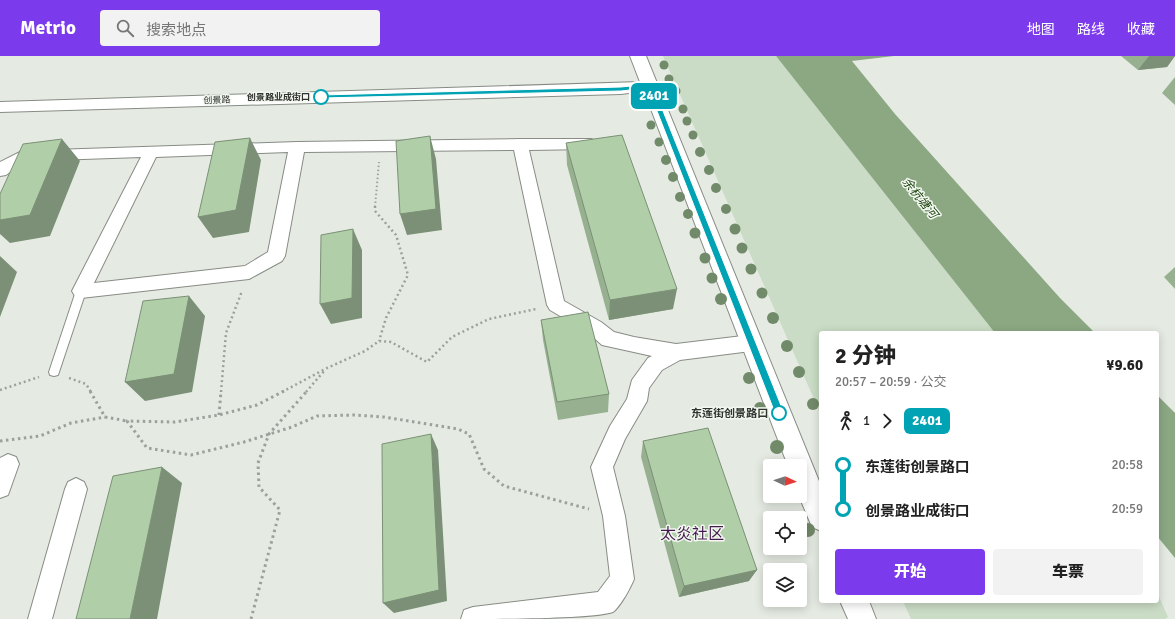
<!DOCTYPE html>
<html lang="zh">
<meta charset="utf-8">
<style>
body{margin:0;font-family:Signika,"Noto Sans SC",sans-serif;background:#f2f2f2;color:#222;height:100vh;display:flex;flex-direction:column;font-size:15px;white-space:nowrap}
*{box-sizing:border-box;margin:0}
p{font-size:13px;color:#767676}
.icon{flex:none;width:22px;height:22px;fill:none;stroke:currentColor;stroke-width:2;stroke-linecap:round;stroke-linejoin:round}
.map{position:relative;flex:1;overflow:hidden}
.details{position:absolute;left:819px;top:275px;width:340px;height:272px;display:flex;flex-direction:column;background:#fff;border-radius:4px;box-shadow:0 2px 10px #0003}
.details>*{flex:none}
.badge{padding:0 8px;border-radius:6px;font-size:14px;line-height:26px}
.needle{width:26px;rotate:94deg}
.fabs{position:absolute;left:763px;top:403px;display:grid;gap:8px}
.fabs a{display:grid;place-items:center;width:44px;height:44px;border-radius:4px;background:#fff;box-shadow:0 2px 10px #0003;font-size:20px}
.map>.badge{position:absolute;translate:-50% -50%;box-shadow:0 0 0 2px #fff}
.legs{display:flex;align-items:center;gap:6px;height:44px;padding:0 16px;font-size:13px}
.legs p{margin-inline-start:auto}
.headline{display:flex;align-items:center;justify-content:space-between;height:68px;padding:0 16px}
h1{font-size:22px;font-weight:800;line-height:30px}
.button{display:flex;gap:8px;margin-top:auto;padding:8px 16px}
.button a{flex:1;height:46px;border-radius:4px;background:#7c3aed;color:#fff;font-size:16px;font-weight:800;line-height:46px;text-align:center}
.button a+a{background:#f2f2f2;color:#222}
ul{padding:0 16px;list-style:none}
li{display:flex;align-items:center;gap:14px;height:44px;font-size:15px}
li i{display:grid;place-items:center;width:6px;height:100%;margin:0 5px;background:currentColor}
li i::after{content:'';width:10px;height:10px;margin:-5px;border:3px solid;border-radius:50%;background:#fff}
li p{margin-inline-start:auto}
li:first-child i{background:linear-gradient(#0000 50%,currentColor 0)}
li:last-child i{background:linear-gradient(currentColor 50%,#0000 0)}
header{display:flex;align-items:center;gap:24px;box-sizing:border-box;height:56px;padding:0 20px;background:#7c3aed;color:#fff}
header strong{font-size:19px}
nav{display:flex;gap:22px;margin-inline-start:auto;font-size:14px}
.search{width:280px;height:36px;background:#f2f2f2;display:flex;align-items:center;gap:10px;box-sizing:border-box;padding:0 14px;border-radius:4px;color:#767676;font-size:15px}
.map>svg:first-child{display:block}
.green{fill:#cadcc5}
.water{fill:#8ba883}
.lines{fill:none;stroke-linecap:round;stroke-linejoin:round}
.lane-casing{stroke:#878c85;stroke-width:2}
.street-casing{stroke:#878c85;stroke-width:2}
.secondary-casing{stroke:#878c85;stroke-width:2}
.path-far2{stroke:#9ca19b;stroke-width:2;stroke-dasharray:1.5 2.5;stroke-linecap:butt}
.path-far1{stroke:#9ca19b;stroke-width:2.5;stroke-dasharray:2 3;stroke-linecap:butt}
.path{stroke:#9ca19b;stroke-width:3;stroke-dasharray:2.5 3.5;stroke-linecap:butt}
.lane{fill:#fff;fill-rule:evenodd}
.street{fill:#fff;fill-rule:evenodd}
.secondary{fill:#fff;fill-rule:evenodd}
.tree{fill:#718a69}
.wall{fill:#97b190}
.shaded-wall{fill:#7b9076}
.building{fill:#b0cea8;stroke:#7b9076}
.line-1{fill:#00a3b4;stroke:#fff}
.stop-1-dot{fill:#fff;stroke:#00a3b4;stroke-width:2}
.labels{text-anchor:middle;stroke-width:3;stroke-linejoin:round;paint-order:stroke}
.far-stop-label{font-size:9px;font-weight:bold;fill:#313330;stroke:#f2f8f0;text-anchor:end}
.far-street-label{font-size:9px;fill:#313330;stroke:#f2f8f0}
.stop-label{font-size:11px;font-weight:bold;fill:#313330;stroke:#f2f8f0;text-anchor:end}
.water-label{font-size:12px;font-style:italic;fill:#143c06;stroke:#f2f8f0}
.near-quarter-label{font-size:16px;fill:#451b4f;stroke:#f2f8f0}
</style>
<header>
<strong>Metrio</strong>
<div class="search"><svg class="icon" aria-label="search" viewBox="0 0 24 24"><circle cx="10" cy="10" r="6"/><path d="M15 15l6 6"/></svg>搜索地点</div>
<nav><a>地图</a><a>路线</a><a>收藏</a></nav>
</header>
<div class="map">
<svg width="1175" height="563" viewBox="0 0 1175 563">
<rect width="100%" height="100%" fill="#e5ebe3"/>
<path class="green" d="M663,0H776L995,277H821V359Z
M1157,536L1168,561L1165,563H911L903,545H1157Z"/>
<path class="water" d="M776,0H894L852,5L895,58L1060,242L1095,277H995Z
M1157,339L1175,357V502L1157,480Z"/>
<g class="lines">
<g class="lane-casing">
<path id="lane" d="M81,231L86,235L58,319L54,320L50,319L49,316L76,235Z"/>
</g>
<g class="street-casing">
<path id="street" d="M520,83H591L596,85L599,88L596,91L591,93L529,94L564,245L601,266L614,276L634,281L676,288L751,279L758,281L761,287L758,293L751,295L680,304L662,314L649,332L647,345L625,383L613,411L625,460L634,523C631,531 620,551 613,556C594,563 488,563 461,563L464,554L473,551L598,536L610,520L603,460L591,411L610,370L627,343L632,324L648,302L652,300L602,289L587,276L550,254L547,249L514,94L304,96L285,200L282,205L249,223L81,242L75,240L72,235L141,101L25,105L6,119L0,120V106L22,95L297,86ZM288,96L268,196L245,210L94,227L156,101Z
M8,398L16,401L19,408L8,439L0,442V402Z
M76,422L84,426L87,433L52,563H28L65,433L68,426Z"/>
</g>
<g class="secondary-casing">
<path id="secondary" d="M630,0H646L821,430V475L812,471L799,440L800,410H788L644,35L621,38L0,56V46L640,26Z
M840,545H869L876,563H848Z"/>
</g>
<path class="path-far2" d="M375,151L379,106"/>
<path class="path-far1" d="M375,150V155L396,179L408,219L386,262L379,285
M69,322L86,328L91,336
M0,334L39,321
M221,336L226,277L242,235
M282,336L327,312L365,295L379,285L391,286L427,306L452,281L489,263L536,253
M306,336L325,314"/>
<path class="path" d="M90,335L105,361L127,365
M284,335L257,349L219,359L175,366L127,365L147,392L191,399L244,386L292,371L317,360L354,359L384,361L458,373L469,378L484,413L504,430L589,453
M219,359L221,335
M0,385L40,380L71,367L105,361
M251,563L280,454L259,431L258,407L269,378L307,335"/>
<use href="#lane" class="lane"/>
<use href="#street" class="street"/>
<use href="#secondary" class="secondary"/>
</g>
<g class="tree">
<circle cx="664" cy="9" r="4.5"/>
<circle cx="669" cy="23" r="4.5"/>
<circle cx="676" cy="35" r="4.5"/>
<circle cx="683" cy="53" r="4.5"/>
<circle cx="687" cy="65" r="4.5"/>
<circle cx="651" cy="69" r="4.5"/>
<circle cx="693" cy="79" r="4.5"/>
<circle cx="659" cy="86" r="4.5"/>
<circle cx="700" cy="96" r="5"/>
<circle cx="666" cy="104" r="5"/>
<circle cx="709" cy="114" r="5"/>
<circle cx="673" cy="121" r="5"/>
<circle cx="716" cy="132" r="5"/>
<circle cx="680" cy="141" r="5"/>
<circle cx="726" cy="153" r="5"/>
<circle cx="688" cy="158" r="5"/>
<circle cx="735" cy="173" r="5.5"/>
<circle cx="695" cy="177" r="5.5"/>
<circle cx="742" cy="192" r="5.5"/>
<circle cx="705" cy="202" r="5.5"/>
<circle cx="751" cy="213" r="5.5"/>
<circle cx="712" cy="222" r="5.5"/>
<circle cx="762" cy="237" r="5.5"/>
<circle cx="721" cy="243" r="6"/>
<circle cx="773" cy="262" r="6"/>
<circle cx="787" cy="290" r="6"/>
<circle cx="799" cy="316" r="6"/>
<circle cx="749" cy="322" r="6"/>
<circle cx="813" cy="348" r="6"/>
<circle cx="760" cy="352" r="6"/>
<circle cx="777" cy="391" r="7"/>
<circle cx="808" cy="474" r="7"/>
</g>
<path class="wall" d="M1121,0H1175L1167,11L1138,14Z
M1175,21V49L1162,37Z
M566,87L673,253L609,264L567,109Z
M1175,211V233L1164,221Z
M541,264L609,338L608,356L558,364L543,284Z
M643,385L749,525L679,541L641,401Z"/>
<path class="shaded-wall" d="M1149,0H1175L1167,11L1138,14Z
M430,80L436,103L442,174L407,179L400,158Z
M250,82L261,104L249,176L213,182L198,161Z
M62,83L80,105L50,180L10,187L0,178V164Z
M353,173L362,194V262L331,268L320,248Z
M0,200L17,216L0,261Z
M677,233L673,253L609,264L610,244Z
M189,240L205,260L192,336L145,345L125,326Z
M431,378L438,394L447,545L394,557L383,547Z
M162,411L182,427L157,563H130Z
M757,514L749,525L679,541L684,530Z"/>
<path class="building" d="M622,79L677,233L610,244L566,87Z
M430,80L436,153L400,158L396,85Z
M250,82L236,154L198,161L215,86Z
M62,83L30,159L0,164V138L23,88Z
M353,173L352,242L320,248L321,179Z
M189,240L174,318L125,326L143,245Z
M588,256L609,338L557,346L541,264Z
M708,372L757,514L684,530L643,385Z
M431,378L439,534L383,547L382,388Z
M162,411L130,563H76L113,420Z"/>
<path class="line-1" d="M650,28L653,30L784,357L782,360L779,361L775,357L648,32L621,35L321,42L318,41L321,39L621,31Z"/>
<g class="stop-1-dot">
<circle cx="321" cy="41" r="7"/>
<circle cx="779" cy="357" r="7"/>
</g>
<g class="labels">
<g class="far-stop-label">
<text x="310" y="44">创景路业成街口</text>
</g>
<g class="far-street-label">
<text transform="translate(217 44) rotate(-2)" y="3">创景路</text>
</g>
<g class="stop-label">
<text x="768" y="361">东莲街创景路口</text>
</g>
<g class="water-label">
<text transform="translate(920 142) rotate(51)" y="4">余杭塘河</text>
</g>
<g class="near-quarter-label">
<text x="692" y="483">太炎社区</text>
</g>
</g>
</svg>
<div class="fabs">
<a><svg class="needle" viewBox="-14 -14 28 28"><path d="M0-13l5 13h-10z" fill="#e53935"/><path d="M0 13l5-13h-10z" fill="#767676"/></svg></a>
<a><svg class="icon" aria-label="locate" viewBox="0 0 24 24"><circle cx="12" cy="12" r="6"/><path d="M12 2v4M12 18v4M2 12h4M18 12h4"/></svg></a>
<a><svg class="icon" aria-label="layers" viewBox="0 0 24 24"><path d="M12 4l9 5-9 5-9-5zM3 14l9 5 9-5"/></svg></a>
</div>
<b class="badge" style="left:654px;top:40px;background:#00a3b4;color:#fff">2401</b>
<section class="details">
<div class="headline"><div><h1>2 分钟</h1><p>20:57 – 20:59 · 公交</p></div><b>¥9.60</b></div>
<div class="legs"><svg class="icon" aria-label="walk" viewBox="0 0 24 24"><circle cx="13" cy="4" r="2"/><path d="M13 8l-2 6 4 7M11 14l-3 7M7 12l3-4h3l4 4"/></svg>1<svg class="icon" aria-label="forward" viewBox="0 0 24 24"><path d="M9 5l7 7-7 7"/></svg><b class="badge" style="background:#00a3b4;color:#fff">2401</b></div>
<ul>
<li><i style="color:#00a3b4"></i><b>东莲街创景路口</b><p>20:58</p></li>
<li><i style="color:#00a3b4"></i><b>创景路业成街口</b><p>20:59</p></li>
</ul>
<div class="button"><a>开始</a><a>车票</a></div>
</section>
</div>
